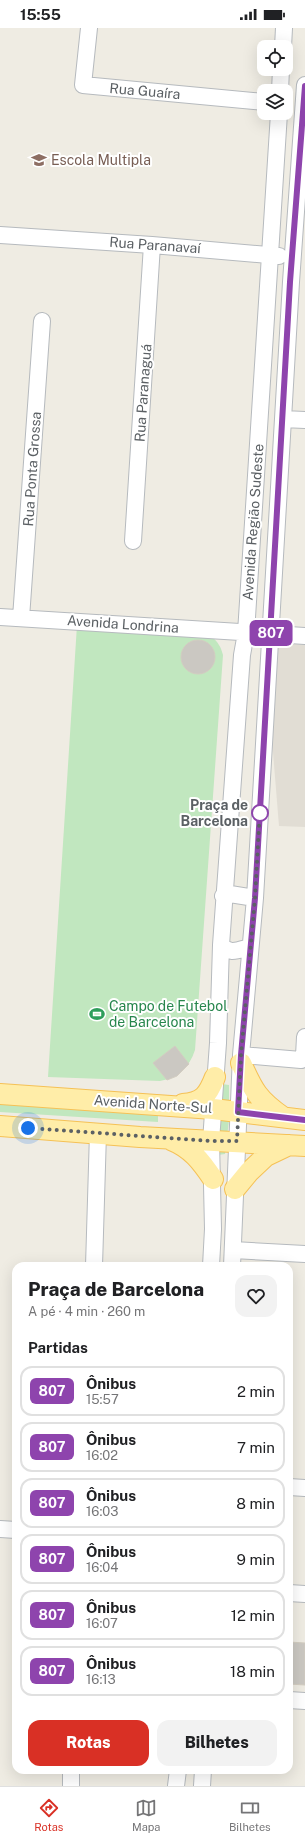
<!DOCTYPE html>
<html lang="pt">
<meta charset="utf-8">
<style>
body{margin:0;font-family:"Public Sans",sans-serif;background:#f2f2f2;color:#202124;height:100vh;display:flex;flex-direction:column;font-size:15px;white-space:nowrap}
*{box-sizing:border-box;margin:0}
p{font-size:13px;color:#757577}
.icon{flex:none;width:22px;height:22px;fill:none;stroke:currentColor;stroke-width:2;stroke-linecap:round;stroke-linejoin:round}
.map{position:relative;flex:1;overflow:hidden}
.panel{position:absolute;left:12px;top:1234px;width:281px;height:512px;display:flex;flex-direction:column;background:#fff;border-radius:12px;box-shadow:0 4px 16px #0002}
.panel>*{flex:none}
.badge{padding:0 8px;border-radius:6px;font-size:14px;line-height:26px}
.controls{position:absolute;left:257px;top:12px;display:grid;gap:8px}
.controls a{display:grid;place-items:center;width:36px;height:36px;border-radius:8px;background:#fff;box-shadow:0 4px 16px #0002;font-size:20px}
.you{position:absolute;width:20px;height:20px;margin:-10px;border:3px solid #fff;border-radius:50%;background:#1a73e8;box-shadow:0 0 0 6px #1a73e833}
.map>.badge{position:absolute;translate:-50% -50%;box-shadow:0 0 0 2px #fff}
h2{padding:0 16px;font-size:15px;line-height:36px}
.round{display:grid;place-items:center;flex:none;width:42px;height:42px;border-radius:12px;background:#f2f2f2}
.overview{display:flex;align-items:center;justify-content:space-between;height:68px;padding:0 16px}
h1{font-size:19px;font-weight:800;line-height:30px}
.button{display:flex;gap:8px;margin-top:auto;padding:8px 16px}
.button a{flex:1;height:46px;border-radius:12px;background:#d93025;color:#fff;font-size:16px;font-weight:800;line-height:46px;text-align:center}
.button a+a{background:#f2f2f2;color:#202124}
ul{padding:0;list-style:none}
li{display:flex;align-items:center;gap:12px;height:50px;margin:0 8px 6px;padding:0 8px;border:2px solid #e0e0e0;border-radius:12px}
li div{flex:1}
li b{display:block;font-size:15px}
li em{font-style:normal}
li .badge{min-width:44px;font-weight:700;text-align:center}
.status{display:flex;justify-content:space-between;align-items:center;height:28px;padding:0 20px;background:#fff;direction:ltr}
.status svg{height:11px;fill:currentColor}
.menu{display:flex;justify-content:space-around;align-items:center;height:56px;border-top:1px solid #e0e0e0;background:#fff;font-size:11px;color:#757577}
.menu a{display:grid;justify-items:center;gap:2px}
.menu .active{color:#d93025}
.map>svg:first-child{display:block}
.education{fill:#e1ddd4}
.green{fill:#c1e7bf}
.building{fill:#cbc8c2;stroke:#d3cdc1}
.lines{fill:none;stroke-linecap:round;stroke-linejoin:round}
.minor-casing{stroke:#b6babe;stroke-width:18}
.major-casing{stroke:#f5c156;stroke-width:22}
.minor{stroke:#fff;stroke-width:16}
.major{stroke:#ffeda8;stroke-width:20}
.line-casing{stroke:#fff;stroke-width:9}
.line{stroke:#8e44ad;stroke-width:6}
.walk{stroke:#5b6064;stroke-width:4;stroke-dasharray:0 7.2}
.stop-dot{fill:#fff;stroke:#8e44ad;stroke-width:2}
.labels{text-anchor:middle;stroke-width:4;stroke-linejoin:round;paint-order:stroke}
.street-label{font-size:14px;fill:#5b6064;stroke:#fff}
.education-label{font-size:14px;fill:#785e54;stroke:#fff;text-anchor:start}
.stop-label{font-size:14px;font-weight:bold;fill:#5b6064;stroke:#fff;text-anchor:end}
.leisure-label{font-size:14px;fill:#27864d;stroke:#fff;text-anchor:start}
</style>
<div class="status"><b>15:55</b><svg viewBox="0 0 49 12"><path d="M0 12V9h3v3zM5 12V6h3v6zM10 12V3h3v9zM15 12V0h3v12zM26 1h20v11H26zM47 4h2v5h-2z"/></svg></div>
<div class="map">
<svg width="305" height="1758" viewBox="0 0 305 1758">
<rect width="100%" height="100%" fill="#efece3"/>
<path class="education" d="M277,615L305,617V799L279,798L272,712Z"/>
<path class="green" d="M77,597L212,609C218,614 221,619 223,627L195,1022C189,1040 178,1050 160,1053L48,1049Z
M222,1056L229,1057V1092L225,1126L218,1127Z
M0,1075L158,1085V1094L0,1084Z"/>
<path class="building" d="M181 629a17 17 0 1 1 34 0a17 17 0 1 1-34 0Z
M175,1018L189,1036L177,1048L167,1052L153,1035Z
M289,1614L305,1615V1657L289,1656Z"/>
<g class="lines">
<g class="minor-casing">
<path id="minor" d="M89,0L83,57L264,74
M283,19L284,0
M280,63L281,41
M0,207L152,217L279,228
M283,391L305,392
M133,513L152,217
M0,589L305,608
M21,590L42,293
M223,868L230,866L255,870
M221,917C230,927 238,922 250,919
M241,1027L301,1032L304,1028L305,1009
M233,1222L305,1226
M94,1238L98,1105
M211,1238L213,1201L211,1113L218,1015L221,917L242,627L246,605L279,85
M232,1238L241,1027L255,870L291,254L305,57
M289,1459L305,1460
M0,1501L16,1502
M289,1565L305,1566
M289,1672L305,1673
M71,1758V1742
M176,1758L178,1742
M202,1758L203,1742"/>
</g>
<g class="major-casing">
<path id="major" d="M241,1035C253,1062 258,1072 283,1089
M0,1066L213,1081L305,1092
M183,1076C203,1074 208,1067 215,1049
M0,1098L140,1109L305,1118
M171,1112C191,1120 201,1133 213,1151
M235,1161L249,1144L266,1128L289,1117"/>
</g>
<use href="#minor" class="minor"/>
<use href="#major" class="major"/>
</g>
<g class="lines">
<g class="line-casing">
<path id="line" d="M305,58L290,254L255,870L241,1027L238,1084L305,1092"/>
</g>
<use href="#line" class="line"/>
<path class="walk" d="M28,1100L211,1113H237L241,1027L255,870L260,781V785"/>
</g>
<defs>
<g id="school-bare" transform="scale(1.2)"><path d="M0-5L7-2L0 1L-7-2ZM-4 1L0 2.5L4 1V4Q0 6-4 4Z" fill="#8d6e63" stroke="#fff" stroke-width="2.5" paint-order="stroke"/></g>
<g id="stadium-bare" transform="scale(1.2)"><path d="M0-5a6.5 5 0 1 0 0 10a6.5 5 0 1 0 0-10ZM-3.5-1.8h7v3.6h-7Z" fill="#2e9e5b" stroke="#fff" stroke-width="2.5" paint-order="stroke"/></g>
</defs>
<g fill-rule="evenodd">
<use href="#school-bare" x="39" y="132"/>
<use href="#stadium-bare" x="97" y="986"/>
</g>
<circle class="stop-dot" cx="260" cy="785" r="8"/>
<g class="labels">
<g class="street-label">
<text transform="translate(145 63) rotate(5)" y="5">Rua Guaíra</text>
<text transform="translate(155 217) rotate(4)" y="5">Rua Paranavaí</text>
<text transform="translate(143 365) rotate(-86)" y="5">Rua Paranaguá</text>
<text transform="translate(32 441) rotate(-86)" y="5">Rua Ponta Grossa</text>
<text transform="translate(253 494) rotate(-86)" y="5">Avenida Região Sudeste</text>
<text transform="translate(123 596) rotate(4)" y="5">Avenida Londrina</text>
<text transform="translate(153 1076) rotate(4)" y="5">Avenida Norte-Sul</text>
</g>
<g class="education-label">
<text x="51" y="137">Escola Multipla</text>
</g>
<g class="stop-label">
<text x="248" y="782">Praça de<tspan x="248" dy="16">Barcelona</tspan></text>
</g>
<g class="leisure-label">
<text x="109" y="983">Campo de Futebol<tspan x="109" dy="16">de Barcelona</tspan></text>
</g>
</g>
</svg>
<div class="controls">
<a><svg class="icon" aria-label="locate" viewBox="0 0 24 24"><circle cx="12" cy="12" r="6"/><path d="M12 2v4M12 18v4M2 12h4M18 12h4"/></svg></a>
<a><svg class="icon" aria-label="layers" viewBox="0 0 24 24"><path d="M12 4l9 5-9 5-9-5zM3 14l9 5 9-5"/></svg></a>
</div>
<div class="you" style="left:28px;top:1100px"></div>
<b class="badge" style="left:271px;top:605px;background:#8e44ad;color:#fff">807</b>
<section class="panel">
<div class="overview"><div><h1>Praça de Barcelona</h1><p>A pé · 4 min · 260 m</p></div><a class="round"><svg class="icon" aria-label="heart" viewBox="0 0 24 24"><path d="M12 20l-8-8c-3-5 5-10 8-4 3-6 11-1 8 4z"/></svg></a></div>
<h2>Partidas</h2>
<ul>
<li><span class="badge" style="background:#8e44ad;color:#fff">807</span><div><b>Ônibus</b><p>15:57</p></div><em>2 min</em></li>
<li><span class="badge" style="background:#8e44ad;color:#fff">807</span><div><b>Ônibus</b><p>16:02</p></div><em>7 min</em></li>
<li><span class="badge" style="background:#8e44ad;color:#fff">807</span><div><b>Ônibus</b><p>16:03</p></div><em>8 min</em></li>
<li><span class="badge" style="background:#8e44ad;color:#fff">807</span><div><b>Ônibus</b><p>16:04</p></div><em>9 min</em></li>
<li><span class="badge" style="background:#8e44ad;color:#fff">807</span><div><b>Ônibus</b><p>16:07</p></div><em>12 min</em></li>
<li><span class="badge" style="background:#8e44ad;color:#fff">807</span><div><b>Ônibus</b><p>16:13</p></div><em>18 min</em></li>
</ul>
<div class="button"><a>Rotas</a><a>Bilhetes</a></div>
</section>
</div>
<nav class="menu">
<a class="active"><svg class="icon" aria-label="directions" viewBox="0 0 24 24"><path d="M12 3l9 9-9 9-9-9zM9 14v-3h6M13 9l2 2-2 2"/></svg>Rotas</a>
<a><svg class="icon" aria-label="map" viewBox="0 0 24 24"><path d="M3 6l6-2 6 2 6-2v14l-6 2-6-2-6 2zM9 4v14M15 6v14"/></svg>Mapa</a>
<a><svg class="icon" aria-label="tickets" viewBox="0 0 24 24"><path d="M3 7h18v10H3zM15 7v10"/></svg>Bilhetes</a>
</nav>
